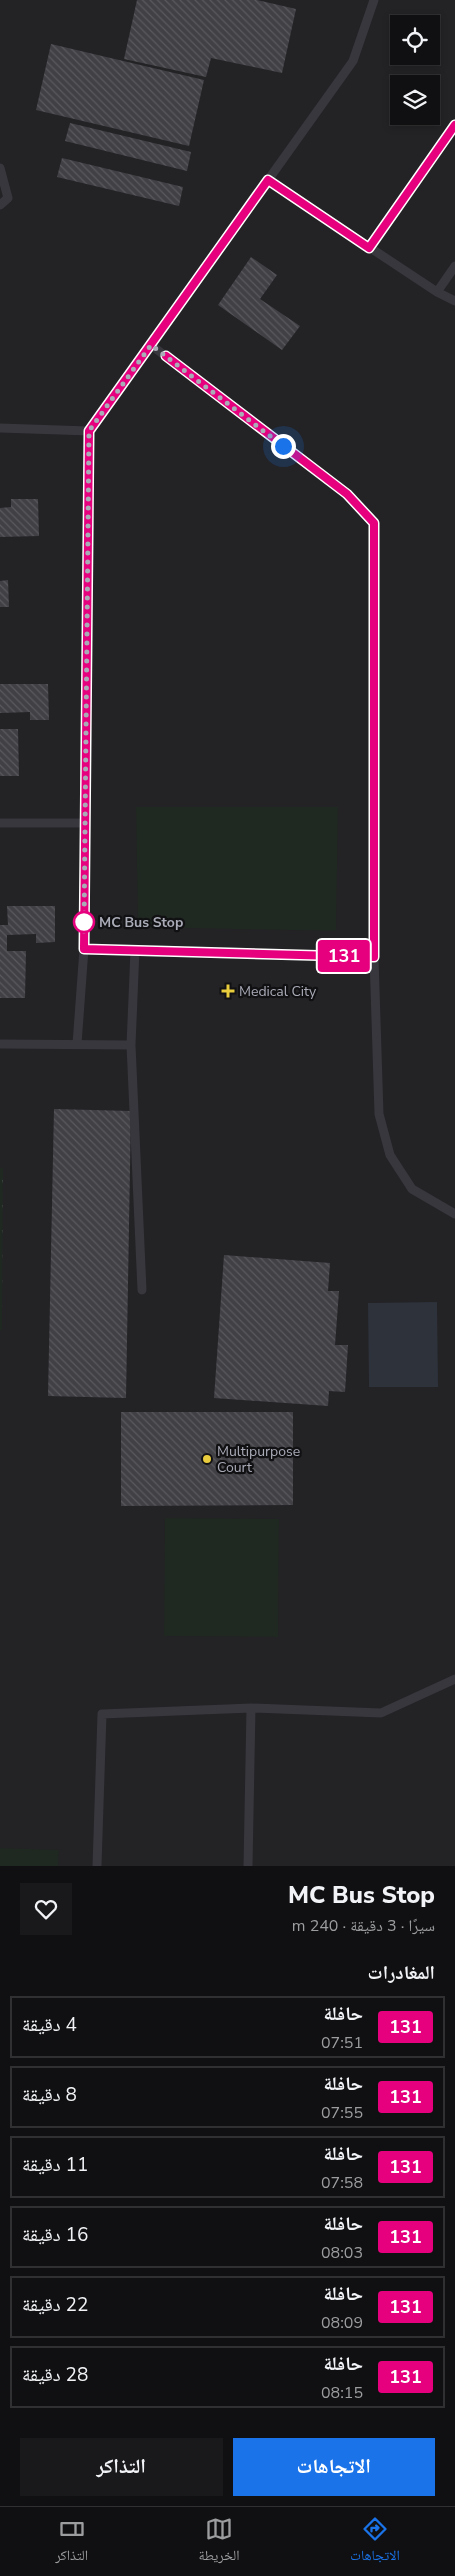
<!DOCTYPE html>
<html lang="ar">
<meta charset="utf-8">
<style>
body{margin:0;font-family:"Nunito Sans","Noto Naskh Arabic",sans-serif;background:#19191b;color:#f1f3f6;direction:rtl;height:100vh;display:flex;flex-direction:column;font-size:19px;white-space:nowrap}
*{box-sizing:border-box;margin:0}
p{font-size:16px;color:#9c9d9f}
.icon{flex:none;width:28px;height:28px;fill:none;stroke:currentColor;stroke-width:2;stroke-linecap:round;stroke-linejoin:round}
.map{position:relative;height:1866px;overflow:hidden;direction:ltr}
.details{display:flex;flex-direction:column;background:#101012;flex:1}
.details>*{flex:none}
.badge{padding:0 10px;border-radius:4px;font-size:18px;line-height:32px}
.tools{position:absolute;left:390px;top:15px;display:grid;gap:10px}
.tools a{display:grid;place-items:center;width:50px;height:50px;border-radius:0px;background:#101012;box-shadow:0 2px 8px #0003,0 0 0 1px #303032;font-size:25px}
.you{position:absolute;width:25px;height:25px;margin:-12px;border:4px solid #fff;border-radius:50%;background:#1a73e8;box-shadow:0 0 0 8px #1a73e833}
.map>.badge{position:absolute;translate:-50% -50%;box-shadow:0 0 0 2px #fff}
h2{padding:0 20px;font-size:19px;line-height:45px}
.round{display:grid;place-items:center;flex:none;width:52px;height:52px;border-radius:0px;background:#19191b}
.overview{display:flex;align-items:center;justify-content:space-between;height:85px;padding:0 20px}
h1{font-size:24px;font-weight:800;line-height:38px}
.action{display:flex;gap:10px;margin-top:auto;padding:10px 20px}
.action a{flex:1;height:58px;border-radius:0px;background:#1a73e8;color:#fff;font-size:20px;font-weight:800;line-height:58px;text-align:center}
.action a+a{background:#19191b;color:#f1f3f6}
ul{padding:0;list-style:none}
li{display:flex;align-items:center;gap:15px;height:62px;margin:0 10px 8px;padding:0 10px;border:2px solid #303032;border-radius:0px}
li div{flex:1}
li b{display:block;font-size:19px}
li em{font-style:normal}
li .badge{min-width:55px;font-weight:700;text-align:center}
.tabs{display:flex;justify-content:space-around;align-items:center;height:70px;border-top:1px solid #303032;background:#101012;font-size:14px;color:#9c9d9f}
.tabs a{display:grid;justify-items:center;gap:2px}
.tabs .on{color:#1a73e8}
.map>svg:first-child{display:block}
.built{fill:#232225;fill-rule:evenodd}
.grass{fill:url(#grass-tufts)}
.pitch{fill:#202822}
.water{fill:#2d323b}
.building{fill:url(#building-back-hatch)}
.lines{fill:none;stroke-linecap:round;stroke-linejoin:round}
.service{stroke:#37373d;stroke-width:9}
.line-casing{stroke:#fff;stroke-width:11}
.line{stroke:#e6007e;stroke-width:8}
.walk{stroke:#a9abb7;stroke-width:5;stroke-dasharray:0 9}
.stop-dot{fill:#fff;stroke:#e6007e;stroke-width:2.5}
.poi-dot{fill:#e9cc3d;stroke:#111113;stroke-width:2}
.labels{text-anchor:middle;stroke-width:4.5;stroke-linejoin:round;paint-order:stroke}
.stop-label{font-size:14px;font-weight:bold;fill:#a9abb7;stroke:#111113;text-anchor:start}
.poi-label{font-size:14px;fill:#a9abb7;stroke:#111113;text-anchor:start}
</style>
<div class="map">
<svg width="455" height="1866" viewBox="0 0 455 1866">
<defs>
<pattern id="grass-tufts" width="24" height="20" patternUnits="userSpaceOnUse" patternTransform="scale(1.25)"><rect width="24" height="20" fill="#202822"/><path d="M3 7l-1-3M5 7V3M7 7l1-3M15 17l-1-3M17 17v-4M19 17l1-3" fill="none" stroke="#3e4440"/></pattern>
<pattern id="building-back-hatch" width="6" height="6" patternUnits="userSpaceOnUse" patternTransform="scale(1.25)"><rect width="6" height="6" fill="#414045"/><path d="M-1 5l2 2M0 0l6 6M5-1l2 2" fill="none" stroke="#5a595e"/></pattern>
</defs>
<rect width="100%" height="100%" fill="#161618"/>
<path class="built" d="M0,0H455V1866H0ZM399,24H431V56H399ZM399,84H431V116H399Z"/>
<path class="grass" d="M0,1168H3L2,1330H0Z"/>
<path class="pitch" d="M136,807H338L336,931L138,927Z
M165,1518L279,1519L278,1637L164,1636Z
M0,1848L59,1850L58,1866H0Z"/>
<path class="water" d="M437,1302L438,1387H369L368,1303Z"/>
<path class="building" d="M137,0H257L296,9L282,73L211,58L206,77L124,59Z
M51,44L204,80L189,146L36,110Z
M70,123L191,152L187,171L65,141Z
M62,158L183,187L179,206L57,177Z
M251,257L277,275L260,299L300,326L282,350L218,305Z
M11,499H38L39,536L0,537V508L11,507Z
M8,580L9,607H0V581Z
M0,684H48L49,720H30V712L0,713Z
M0,729H18L19,776H0Z
M7,906H55V942L36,943V934L7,935V951H26L25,998H0V925H8Z
M54,1109L131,1111L126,1398L48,1396Z
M224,1255L330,1263L328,1291H339L335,1345H348L345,1392L329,1391L328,1406L214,1398Z
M121,1412H293V1505L121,1506Z"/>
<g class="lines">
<path class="service" d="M0,168L8,198L0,205
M268,180L437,292L455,301
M369,248L455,125
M437,292L455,266
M151,345L347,494L374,523V957L379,1114L390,1155L412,1189L455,1214
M0,428L89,431L353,61L374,0
M0,823H85
M84,949L374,957
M135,950L131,1045L142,1290
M0,1044L131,1045
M77,1044L84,949L89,431
M97,1866L102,1714L251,1708L381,1713L455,1679
M248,1866L251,1708"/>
</g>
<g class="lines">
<g class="line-casing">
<path id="line" d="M166,356L347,494L374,523V957L84,949L89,431L268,180L369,248L455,125"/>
</g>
<use href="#line" class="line"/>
<path class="walk" d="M84,922V931L89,431L151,345L283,446"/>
</g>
<circle class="stop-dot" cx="84" cy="922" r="10"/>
<g class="poi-dot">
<path d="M225.5 983.5h5v5h5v5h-5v5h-5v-5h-5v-5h5z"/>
<circle cx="207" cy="1459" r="5"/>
</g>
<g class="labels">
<g class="stop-label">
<text x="99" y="927">MC Bus Stop</text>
</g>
<g class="poi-label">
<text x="239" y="996">Medical City</text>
<text x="217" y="1456">Multipurpose<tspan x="217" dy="16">Court</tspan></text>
</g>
</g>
</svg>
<div class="tools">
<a><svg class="icon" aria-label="locate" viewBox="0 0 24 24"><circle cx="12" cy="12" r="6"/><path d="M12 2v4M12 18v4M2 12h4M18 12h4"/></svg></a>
<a><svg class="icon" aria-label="layers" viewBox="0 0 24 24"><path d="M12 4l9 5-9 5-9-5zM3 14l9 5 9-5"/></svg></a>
</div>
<div class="you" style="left:283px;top:446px"></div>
<b class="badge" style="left:344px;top:956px;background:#e6007e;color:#fff">131</b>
</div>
<section class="details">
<div class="overview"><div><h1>MC Bus Stop</h1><p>سيرًا · 3 دقيقة · 240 m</p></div><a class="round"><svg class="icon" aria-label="heart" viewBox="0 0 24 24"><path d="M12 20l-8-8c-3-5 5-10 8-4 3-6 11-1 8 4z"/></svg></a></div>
<h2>المغادرات</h2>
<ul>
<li><span class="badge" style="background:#e6007e;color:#fff">131</span><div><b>حافلة</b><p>07:51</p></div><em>4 دقيقة</em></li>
<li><span class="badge" style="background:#e6007e;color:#fff">131</span><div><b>حافلة</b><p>07:55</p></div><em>8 دقيقة</em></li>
<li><span class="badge" style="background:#e6007e;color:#fff">131</span><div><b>حافلة</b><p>07:58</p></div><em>11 دقيقة</em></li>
<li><span class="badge" style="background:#e6007e;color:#fff">131</span><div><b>حافلة</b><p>08:03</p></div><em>16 دقيقة</em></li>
<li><span class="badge" style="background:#e6007e;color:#fff">131</span><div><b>حافلة</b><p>08:09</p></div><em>22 دقيقة</em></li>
<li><span class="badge" style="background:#e6007e;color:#fff">131</span><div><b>حافلة</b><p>08:15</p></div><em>28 دقيقة</em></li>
</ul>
<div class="action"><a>الاتجاهات</a><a>التذاكر</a></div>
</section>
<nav class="tabs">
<a class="on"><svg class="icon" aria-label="directions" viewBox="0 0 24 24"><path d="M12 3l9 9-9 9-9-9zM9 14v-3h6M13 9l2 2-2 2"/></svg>الاتجاهات</a>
<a><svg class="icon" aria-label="map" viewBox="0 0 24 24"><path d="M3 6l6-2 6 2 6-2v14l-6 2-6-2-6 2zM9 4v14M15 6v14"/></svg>الخريطة</a>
<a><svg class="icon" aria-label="tickets" viewBox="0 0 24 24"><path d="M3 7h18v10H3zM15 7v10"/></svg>التذاكر</a>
</nav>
